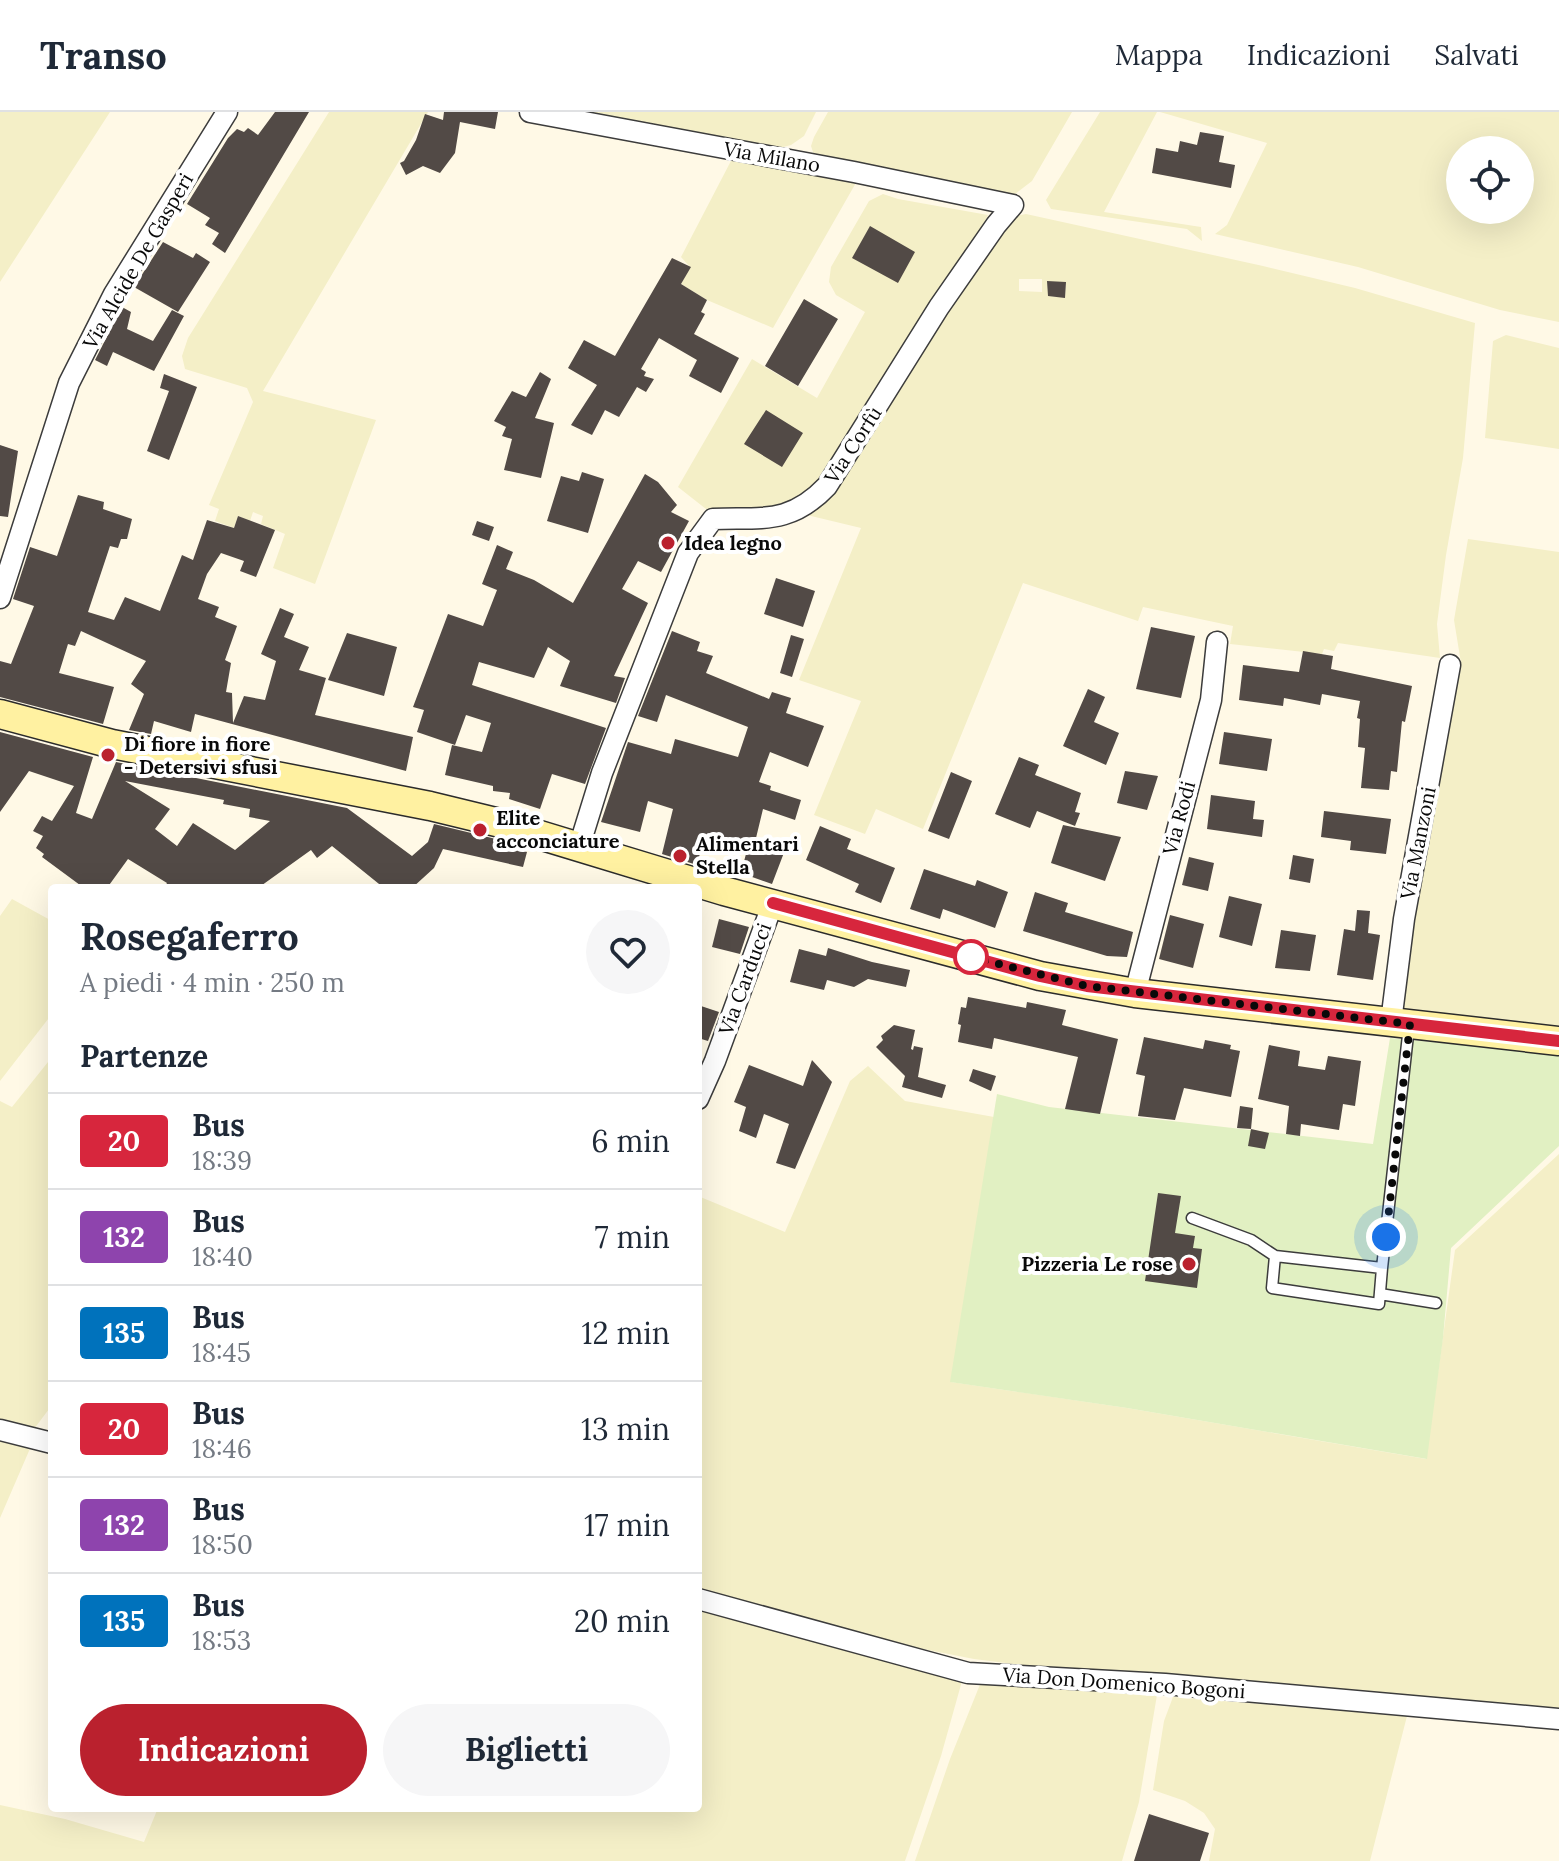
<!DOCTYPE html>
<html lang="it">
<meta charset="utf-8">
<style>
body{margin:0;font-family:Lora,serif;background:#f6f6f7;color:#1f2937;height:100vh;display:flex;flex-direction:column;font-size:30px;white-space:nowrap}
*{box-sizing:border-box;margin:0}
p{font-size:26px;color:#747a83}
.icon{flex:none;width:44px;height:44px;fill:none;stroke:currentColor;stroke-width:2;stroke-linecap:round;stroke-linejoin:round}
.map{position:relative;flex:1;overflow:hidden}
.drawer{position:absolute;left:48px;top:772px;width:654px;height:928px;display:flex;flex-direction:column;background:#fff;border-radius:8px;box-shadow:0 8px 32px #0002}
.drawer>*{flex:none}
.badge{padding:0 16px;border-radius:6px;font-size:28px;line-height:52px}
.fabs{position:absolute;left:1446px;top:24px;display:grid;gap:16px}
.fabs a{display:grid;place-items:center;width:88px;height:88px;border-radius:50%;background:#fff;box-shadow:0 8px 32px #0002;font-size:40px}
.you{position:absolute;width:40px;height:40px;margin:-20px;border:6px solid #fff;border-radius:50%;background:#1a73e8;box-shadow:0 0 0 12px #1a73e833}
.map>.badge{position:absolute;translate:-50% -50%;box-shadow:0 0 0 4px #fff}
h2{padding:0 32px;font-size:30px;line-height:72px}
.round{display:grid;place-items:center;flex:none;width:84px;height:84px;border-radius:42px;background:#f6f6f7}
.overview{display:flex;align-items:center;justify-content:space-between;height:136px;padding:0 32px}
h1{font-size:38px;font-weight:700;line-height:60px}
.primary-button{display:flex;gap:16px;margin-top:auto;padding:16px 32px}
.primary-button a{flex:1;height:92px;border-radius:48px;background:#ba212e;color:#fff;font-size:32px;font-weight:700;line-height:92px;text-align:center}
.primary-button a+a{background:#f6f6f7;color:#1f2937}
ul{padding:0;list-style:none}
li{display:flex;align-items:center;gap:24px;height:96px;padding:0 32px;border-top:2px solid #e0e1e3}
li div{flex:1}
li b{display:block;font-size:30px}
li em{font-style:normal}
li .badge{min-width:88px;font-weight:700;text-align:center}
header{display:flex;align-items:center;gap:48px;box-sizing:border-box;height:112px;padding:0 40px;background:#fff;border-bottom:2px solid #e0e1e3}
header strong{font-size:38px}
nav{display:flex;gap:44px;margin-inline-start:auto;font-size:28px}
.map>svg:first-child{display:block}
.farmland{fill:#f4efc7;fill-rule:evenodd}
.pitch{fill:#e1f0c2}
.building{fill:#524a46;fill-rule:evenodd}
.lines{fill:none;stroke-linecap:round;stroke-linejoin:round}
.lane-casing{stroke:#3c3c3c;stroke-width:13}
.street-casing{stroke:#3c3c3c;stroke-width:23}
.secondary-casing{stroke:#2b2b2b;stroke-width:31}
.lane{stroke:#fff;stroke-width:10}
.street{stroke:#fff;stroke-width:20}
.secondary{stroke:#fff1a1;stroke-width:28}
.line-casing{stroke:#fff;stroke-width:18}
.line{stroke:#d7263d;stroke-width:12}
.walk{stroke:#090909;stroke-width:8;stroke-dasharray:0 14.4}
.poi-dot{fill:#ba212e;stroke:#fff;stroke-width:3}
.stop-dot{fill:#fff;stroke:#d7263d;stroke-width:4}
.labels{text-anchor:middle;stroke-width:8;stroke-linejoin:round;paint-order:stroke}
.street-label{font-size:20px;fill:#090909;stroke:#fff}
.poi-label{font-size:20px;font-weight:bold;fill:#090909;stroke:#fff;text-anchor:start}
</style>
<header>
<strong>Transo</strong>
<nav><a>Mappa</a><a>Indicazioni</a><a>Salvati</a></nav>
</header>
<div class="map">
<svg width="1559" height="1749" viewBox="0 0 1559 1749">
<rect width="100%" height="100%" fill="#fff9e6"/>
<path class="farmland" d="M0,0H110L0,170Z
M329,0H428L263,279L376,308L315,472L273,456L285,422L261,412L263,404L253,400L250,409L238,404L234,416L215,409L219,397L209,393L253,290L247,276L185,257L182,244L188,226Z
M588,0H816L804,24L791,33L779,36L678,19Z
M828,0H1072L1032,69L1015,82H995L814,43L811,34L814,25Z
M1100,0H1157L1104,100L1201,115L1202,129L1187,117L1051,97L1046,88Z
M1160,0H1559V210L1500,198L1358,155L1215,122L1227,113L1267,31ZM1460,38H1520V98H1460Z
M733,45L857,69L773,216L707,188L681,172L690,155L681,145Z
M883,82L898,87L988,103L979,122L842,339L815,374L795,388L770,397L728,396L714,400L706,397L678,375L752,247L817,286L865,200L836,183L829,170L831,155L869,89Z
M1026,102L1263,154L1355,176L1475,211L1463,346L1446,443L1437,512L1440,546L1338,531L1334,539L1324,537L1322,542L1230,532L1233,514L1143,495L1138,509L1023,471L923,717L876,697L865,722L814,703L861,589L799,568L861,416L807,403L995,128L1016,104ZM1019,167H1042V180L1019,179ZM1048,170L1066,171L1065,185L1049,184Z
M1506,223L1559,236V337L1485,326L1493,229Z
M1468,427L1559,440V918L1406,899L1403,894L1416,791L1461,551L1454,508Z
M12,787L52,809V902L0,969V804Z
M52,945V1293L31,1321L0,1312V989L12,995Z
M868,954L905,989L994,1005L951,1270L1127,1296L1426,1347L1455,1138L1559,1042V1599L1053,1557L974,1547L913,1535L698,1479V1084L785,1120L850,969Z
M0,1323L32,1332L0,1406Z
M698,1493L811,1529L962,1569L941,1644L905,1749H0V1693L65,1707L144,1730L158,1696H698Z
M981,1570L1157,1583L1139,1690L1122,1749H915L950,1647Z
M1173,1585L1407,1604L1370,1749H1209L1215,1717L1204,1701L1185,1689L1153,1678L1164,1609Z"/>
<path class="pitch" d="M1390,926L1559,942V1034L1451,1136L1443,1226L1427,1347L1127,1296L950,1270L997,982L1049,995L1373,1032Z"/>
<path class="building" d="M275,0H309L225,141L212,132L219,121L205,113L210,106L187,92L228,26L237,17L244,20L248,16L258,23Z
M444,0H498L495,17L460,10L455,41L440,61L423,54L406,63L400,51L404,49L416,28L425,2L443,8Z
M1200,20L1224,24L1219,50L1235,53L1231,76L1152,61L1156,36L1178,40L1180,29L1197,33Z
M870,114L915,140L898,171L852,146Z
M163,130L193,146L196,141L210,150L178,200L134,175Z
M672,146L691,155L681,172L707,188L701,200L705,202L694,222L739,246L721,281L689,264L697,248L659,226L641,257L646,260L644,264L654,267L646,280L637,275L619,305L605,298L592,323L571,313L597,273L568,256L584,228L615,244Z
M1047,169L1066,170L1065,186L1048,184Z
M804,187L838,207L798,274L765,254Z
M122,195L131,200L127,217L153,229L172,198L184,204L154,259L113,240L107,254L95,248Z
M540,260L551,267L535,306L554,311L541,366L504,358L512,327L502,324L506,315L494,309L512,279L526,285Z
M164,262L197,275L169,348L147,339L169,279L160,276Z
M766,298L803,321L782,355L744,332Z
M0,333L18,339L8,405L0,404Z
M582,360L604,367L588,421L547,409L561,364L579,369Z
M645,362L658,370L677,393L671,400L689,409L661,460L638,449L622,477L648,491L614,564L625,566L616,591L560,574L570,549L548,535L534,566L479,550L472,573L606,616L585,672L552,662L540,697L509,687L510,681L493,679V674L445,663L452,633L482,640L491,611L466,603L455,633L417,620L424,598L413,595L448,502L483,514L497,478L482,472L497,433L513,440L506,457L534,468L573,491Z
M78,383L104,390L103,397L132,407L127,427H121L118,436L110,434L88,500L114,508L125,485L160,499L182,443L193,448L207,408L234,416L238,404L275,418L256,465L240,459L244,449L221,441L207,462L198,487L219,495L215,505L237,514L225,548L231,551L226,580L232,581L233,611L244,584L265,588L276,549L261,542L280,496L294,502L284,525L309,535L299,558L326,566L315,603L413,625L406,659L195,602L191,620L154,609L151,622L129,618L144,582L131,572L146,549L81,519L75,534L68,532L59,561L114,575L103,612L0,585V549L11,552L34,494L13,487L30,435L57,444Z
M477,409L494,415L489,429L472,423Z
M776,466L815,479L803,515L764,502Z
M1151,515L1195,524L1181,586L1136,577Z
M672,519L700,530L697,539L713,544L706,561L769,587L772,580L791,586L786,601L824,614L808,655L770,640L759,670L771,674L770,678L801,688L795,708L763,697L756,726L785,738L772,772L741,761L747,738L705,722L697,753L662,742L673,697L648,689L640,720L601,710L628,630L671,642L675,627L738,645L748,615L666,583L657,610L638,604Z
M347,521L397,535L384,584L328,568Z
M791,523L804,527L792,565L780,561Z
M1303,539L1333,544L1331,557L1412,574L1405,610L1402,609L1397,660L1391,659L1389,678L1361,676L1365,636L1358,635L1360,607L1357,606L1360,589L1322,582L1320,593L1284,586L1283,594L1239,588L1243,553L1299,560Z
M1088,577L1105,585L1094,610L1119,621L1106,653L1063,634Z
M0,620L93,645L76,701L92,707L116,650L347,696L412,744L428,730L434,712L496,727L522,735L521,738L527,740L523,755L443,737L434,756L412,776H384L332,734L317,746L311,738L258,776H164L167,771L128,747L107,776H84L42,745L44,742L36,736L43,724L33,719L42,704L52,709L74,674L29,659L0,700ZM125,669L224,688L223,692L250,697L249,705L270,709L235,738L193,711L177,734L155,717L170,697Z
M1224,620L1272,627L1267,659L1219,652Z
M1019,645L1039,653L1035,663L1081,681L1075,700L1080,701L1075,714L1037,699L1030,716L995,702Z
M1125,659L1158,664L1147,698L1117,691Z
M951,660L972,669L949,727L928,719Z
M1211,683L1255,689L1253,707L1264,708L1262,725L1207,717Z
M1324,699L1391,707L1386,742L1350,738L1351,729L1321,725Z
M1063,713L1121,725L1105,769L1051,751Z
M820,714L851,727L847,737L895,756L881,791L855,780L859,772L806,748Z
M1293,743L1314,747L1310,771L1289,767Z
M1189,745L1214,751L1208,779L1182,773Z
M924,757L975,774L977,768L1008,780L995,816L943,797L940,807L910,797Z
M1035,780L1068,791L1065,800L1133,820L1127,845L1107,844L1023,819Z
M1229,784L1262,792L1252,834L1219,825Z
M1357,798L1370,799L1368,821L1380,823L1373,868L1337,863L1344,817L1355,819Z
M1170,803L1204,812L1193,856L1159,847Z
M719,807L749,815L740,842L712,835Z
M1281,818L1316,823L1310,859L1275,856Z
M828,836L872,850L910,858L906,875L868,867L854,875L827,868L824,878L790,870L799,837L826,844Z
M968,885L1026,896L1027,890L1066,898L1062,913L1118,927L1100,1002L1065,997L1078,945L994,926L992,937L958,930L961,913L958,912L961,895L966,896Z
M698,893L719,900L708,929L698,926Z
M894,913L915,918L911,937L913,938L914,934L923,936L918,965L946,973L942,986L902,975L905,964L876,935L883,928L881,924Z
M1144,925L1203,937L1205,928L1231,933L1230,937L1240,939L1231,985L1184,976L1175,1008L1138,1004L1145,964L1136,962Z
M1269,933L1300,939L1298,954L1325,958L1328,944L1361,949L1355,994L1343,992L1339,1018L1301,1012L1300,1024L1286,1022L1289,994L1258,987Z
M812,948L832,970L795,1057L776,1051L789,1012L764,1002L756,1026L739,1019L746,995L734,990L749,953L803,974Z
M973,957L996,964L991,979L969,969Z
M1240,994L1253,996L1251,1017L1237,1016Z
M1251,1017L1269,1021L1265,1037L1248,1034Z
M1158,1081L1181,1084L1175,1121L1195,1124L1193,1136L1202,1137L1197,1176L1145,1169Z
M1149,1702L1209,1721L1200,1749H1134Z"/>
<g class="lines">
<g class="lane-casing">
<path id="lane" d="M1192,1106L1251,1128L1275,1144
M1382,1156L1379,1192L1272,1176L1275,1144L1382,1156L1409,914
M1380,1182L1436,1191"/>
</g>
<g class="street-casing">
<path id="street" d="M530,0L854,60L1013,93L996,113L939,195L827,374C790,413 762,405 713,407L688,441L602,661L579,735
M0,486L69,271L114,182L227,0
M1135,881L1211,588L1217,530
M1391,910L1404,807L1450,553
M698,987L715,949L773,791
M0,1318L52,1331
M698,1487L968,1561L1165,1572L1559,1607"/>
</g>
<g class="secondary-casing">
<path id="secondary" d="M0,602L112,632L430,694L500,711L724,779L1040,864L1135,881L1559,929"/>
</g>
<use href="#lane" class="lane"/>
<use href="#street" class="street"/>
<use href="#secondary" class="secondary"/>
</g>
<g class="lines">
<g class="line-casing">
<path id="line" d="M773,791L1040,864L1087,874L1559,929"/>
</g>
<use href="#line" class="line"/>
<path class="walk" d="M971,845L1087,874L1410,912L1386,1125"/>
</g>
<g class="poi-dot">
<circle cx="668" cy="431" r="8"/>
<circle cx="108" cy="643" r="8"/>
<circle cx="480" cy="718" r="8"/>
<circle cx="680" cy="744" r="8"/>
<circle cx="1189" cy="1152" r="8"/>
</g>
<circle class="stop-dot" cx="971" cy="845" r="16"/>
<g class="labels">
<g class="street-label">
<text transform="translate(772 45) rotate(10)" y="7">Via Milano</text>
<text transform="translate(138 149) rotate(-60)" y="7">Via Alcide De Gasperi</text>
<text transform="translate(853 333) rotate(-57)" y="7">Via Corfù</text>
<text transform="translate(1179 706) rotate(-75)" y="7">Via Rodi</text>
<text transform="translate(1418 731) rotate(-79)" y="7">Via Manzoni</text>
<text transform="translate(745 867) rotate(-70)" y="7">Via Carducci</text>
<text transform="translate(1124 1571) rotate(4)" y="7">Via Don Domenico Bogoni</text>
</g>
<g class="poi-label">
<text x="684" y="438">Idea legno</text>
<text x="124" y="639">Di fiore in fiore<tspan x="124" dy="23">- Detersivi sfusi</tspan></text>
<text x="496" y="713">Elite<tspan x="496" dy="23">acconciature</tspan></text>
<text x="696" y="739">Alimentari<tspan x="696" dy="23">Stella</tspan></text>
<text x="1173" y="1159" text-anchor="end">Pizzeria Le rose</text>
</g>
</g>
</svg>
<div class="fabs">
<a><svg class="icon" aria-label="locate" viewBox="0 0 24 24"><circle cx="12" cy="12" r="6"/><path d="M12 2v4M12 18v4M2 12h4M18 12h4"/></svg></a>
</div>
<div class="you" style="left:1386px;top:1125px"></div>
<section class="drawer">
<div class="overview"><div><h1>Rosegaferro</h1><p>A piedi · 4 min · 250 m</p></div><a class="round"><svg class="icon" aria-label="heart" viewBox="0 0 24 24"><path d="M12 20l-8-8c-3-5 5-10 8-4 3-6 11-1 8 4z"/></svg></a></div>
<h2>Partenze</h2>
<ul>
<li><span class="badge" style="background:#d7263d;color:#fff">20</span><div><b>Bus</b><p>18:39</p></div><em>6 min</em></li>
<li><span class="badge" style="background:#8e44ad;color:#fff">132</span><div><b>Bus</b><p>18:40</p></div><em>7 min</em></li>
<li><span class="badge" style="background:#0072bc;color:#fff">135</span><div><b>Bus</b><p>18:45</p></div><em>12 min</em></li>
<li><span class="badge" style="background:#d7263d;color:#fff">20</span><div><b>Bus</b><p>18:46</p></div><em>13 min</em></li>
<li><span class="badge" style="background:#8e44ad;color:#fff">132</span><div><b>Bus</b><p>18:50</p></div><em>17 min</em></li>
<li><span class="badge" style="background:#0072bc;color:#fff">135</span><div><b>Bus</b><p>18:53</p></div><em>20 min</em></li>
</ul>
<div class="primary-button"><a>Indicazioni</a><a>Biglietti</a></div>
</section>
</div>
